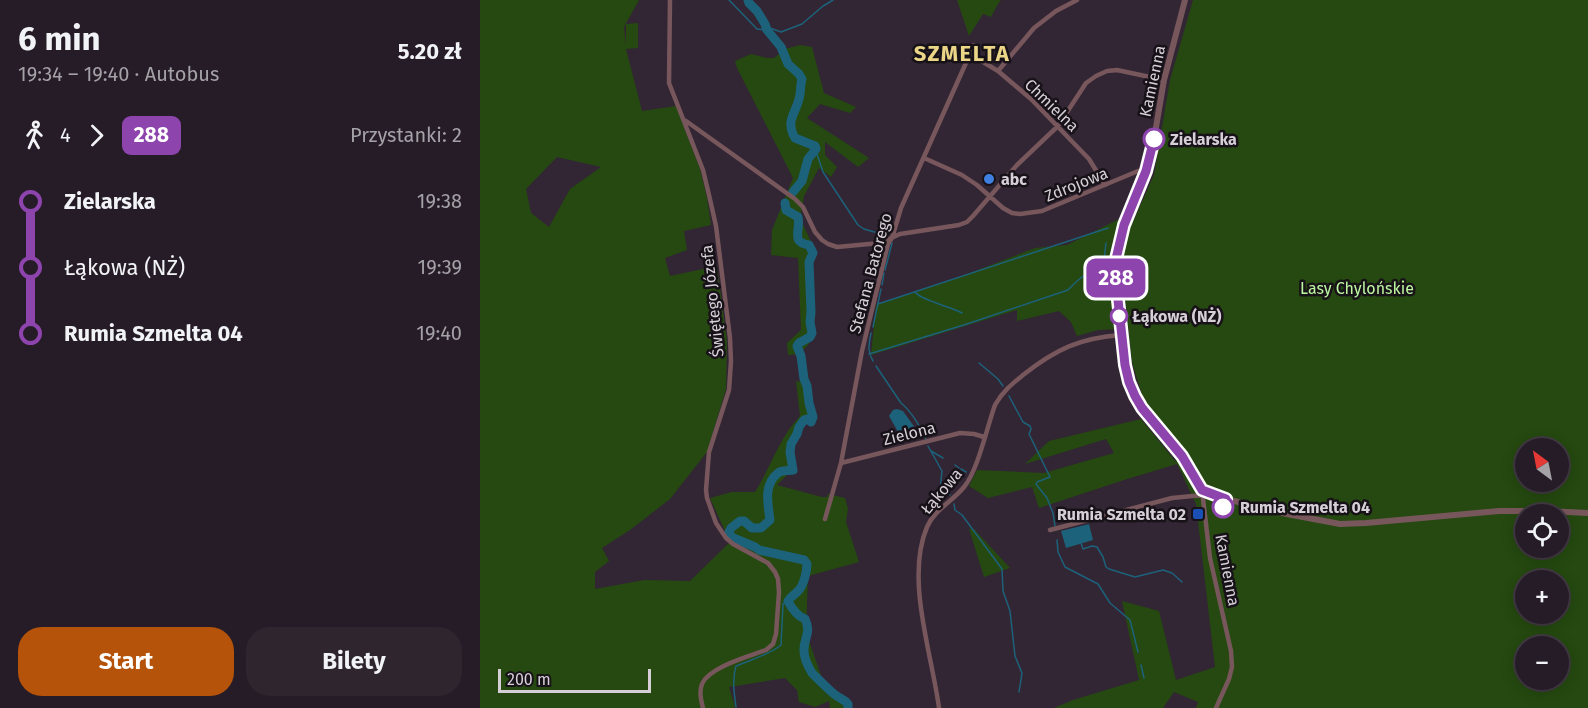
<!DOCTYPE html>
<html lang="pl">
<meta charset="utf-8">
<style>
body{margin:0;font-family:"Fira Sans",sans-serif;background:#2e252f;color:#f1f3f6;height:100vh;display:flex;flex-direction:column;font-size:22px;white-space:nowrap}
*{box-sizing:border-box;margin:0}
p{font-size:20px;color:#a4a1a7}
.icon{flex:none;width:33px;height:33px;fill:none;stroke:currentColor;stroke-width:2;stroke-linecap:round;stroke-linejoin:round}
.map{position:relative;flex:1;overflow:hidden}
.side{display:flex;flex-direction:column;background:#261c27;width:480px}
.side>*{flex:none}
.badge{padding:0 12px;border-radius:9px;font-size:21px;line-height:39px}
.needle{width:39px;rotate:328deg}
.fabs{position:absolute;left:1035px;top:438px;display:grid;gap:12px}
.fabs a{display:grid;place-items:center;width:54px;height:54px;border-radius:50%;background:#261c27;box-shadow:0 3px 15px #0003,0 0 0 2px #423a44;font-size:30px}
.scale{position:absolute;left:18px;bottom:15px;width:153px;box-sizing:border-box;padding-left:6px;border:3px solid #d7cfd8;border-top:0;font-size:16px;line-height:21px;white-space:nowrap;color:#d7cfd8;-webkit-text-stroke:4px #171118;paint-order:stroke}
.map>.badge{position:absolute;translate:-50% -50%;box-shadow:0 0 0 3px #fff}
.legs{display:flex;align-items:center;gap:9px;height:66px;padding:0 18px;font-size:20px}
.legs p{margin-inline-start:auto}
.overview{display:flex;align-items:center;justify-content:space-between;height:102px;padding:0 18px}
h1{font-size:33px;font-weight:700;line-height:45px}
.primary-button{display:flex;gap:12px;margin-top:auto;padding:12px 18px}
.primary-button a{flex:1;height:69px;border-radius:24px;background:#b45309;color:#fff;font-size:24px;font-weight:700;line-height:69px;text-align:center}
.primary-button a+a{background:#2e252f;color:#f1f3f6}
ul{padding:0 18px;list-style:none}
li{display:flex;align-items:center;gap:21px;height:66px;font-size:22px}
li i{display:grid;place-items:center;width:9px;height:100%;margin:0 8px;background:currentColor}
li i::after{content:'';width:15px;height:15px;margin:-8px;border:4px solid;border-radius:50%;background:#261c27}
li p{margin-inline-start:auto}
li:first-child i{background:linear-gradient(#0000 50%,currentColor 0)}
li:last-child i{background:linear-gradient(currentColor 50%,#0000 0)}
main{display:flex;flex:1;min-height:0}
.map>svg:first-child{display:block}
.green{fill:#254910;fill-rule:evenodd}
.water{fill:#1d627b}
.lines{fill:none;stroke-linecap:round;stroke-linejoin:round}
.stream{stroke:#1d627b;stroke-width:1.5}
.river{stroke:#1d627b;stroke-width:9}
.minor{stroke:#78575c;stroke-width:4.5}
.tertiary{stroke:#78575c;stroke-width:6}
.line-1-casing{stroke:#fff;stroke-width:14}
.line-1{stroke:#8e44ad;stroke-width:9}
.stop-1-dot{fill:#fff;stroke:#8e44ad;stroke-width:3}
.shop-dot{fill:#3f7fe0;stroke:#171118;stroke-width:2}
.transit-dot{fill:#1a4fb4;stroke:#171118;stroke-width:2}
.labels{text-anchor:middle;stroke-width:5;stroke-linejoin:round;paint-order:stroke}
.street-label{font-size:16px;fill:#d7cfd8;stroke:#171118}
.stop-label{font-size:16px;font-weight:bold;fill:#d7cfd8;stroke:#171118;text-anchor:start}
.poi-label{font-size:16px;font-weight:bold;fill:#d7cfd8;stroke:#171118;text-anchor:start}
.park-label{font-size:16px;fill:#bdf7a2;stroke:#171118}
.district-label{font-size:22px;font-weight:bold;letter-spacing:1.5px;fill:#ebd587;stroke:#171118}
</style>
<main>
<section class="side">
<div class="overview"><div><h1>6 min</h1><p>19:34 – 19:40 · Autobus</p></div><b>5.20 zł</b></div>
<div class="legs"><svg class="icon" aria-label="walk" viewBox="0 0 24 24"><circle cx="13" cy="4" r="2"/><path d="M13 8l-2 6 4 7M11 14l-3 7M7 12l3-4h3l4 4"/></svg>4<svg class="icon" aria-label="forward" viewBox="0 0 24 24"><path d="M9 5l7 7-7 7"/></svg><b class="badge" style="background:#8e44ad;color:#fff">288</b><p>Przystanki: 2</p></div>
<ul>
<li><i style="color:#8e44ad"></i><b>Zielarska</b><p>19:38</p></li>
<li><i style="color:#8e44ad"></i><span>Łąkowa (NŻ)</span><p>19:39</p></li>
<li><i style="color:#8e44ad"></i><b>Rumia Szmelta 04</b><p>19:40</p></li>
</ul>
<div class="primary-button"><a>Start</a><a>Bilety</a></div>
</section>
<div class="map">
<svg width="1108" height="708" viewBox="0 0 1108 708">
<rect width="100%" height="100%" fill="#322634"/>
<path class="green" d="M0,0H159L144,27L146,45V24L158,23V48L146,49L162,111L196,106L220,169L227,198L231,225L204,231L207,250L185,258L190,276L237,266L247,341L246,389L227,452L190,499L150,530L122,548L129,561L115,572V589L164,580L210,581L250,542L230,498L252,492H275C291,467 299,438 320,416L316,381L321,382L330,396L331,417C323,425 312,446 314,458C315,465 316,465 314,472L307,475L297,485L342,497H347L348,494L365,498L368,509L366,522L379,562L328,576L326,632L344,684L368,698L371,708H350L349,701L335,707L319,702L317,690L305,678L249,687L255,706L254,708H0ZM77,157L121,167L90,189L69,227L51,213L46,189Z
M477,0H521L518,4L511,17L503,14L489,36Z
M713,0H1108V708H716L718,702L694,692L683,708H574L593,700L659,680L642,601L679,611L696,680L735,667L716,504L697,464L644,480L559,508L552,487L508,498L489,486L497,470L564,473L634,453L626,439L545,464L569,441L661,419L696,462L690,435L664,401L652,362L642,271L643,244L674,175L690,80ZM1046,448H1078V482H1046ZM1046,514H1078V548H1046ZM1046,580H1078V614H1046ZM1046,646H1078V680H1046Z
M320,45L332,47L344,93L376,107L370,113L340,104L327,118L389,158L378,167L345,142V155L357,167L351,177L339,168L324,196L320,218L334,248L329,344L319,354L308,355L307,343L321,330L318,258L291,255L292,230L313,178L257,68L255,61L271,54L287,58H294L305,49Z
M641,218L633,277L637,329L618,330L597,336L591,322L579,311L537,321V310L391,355L396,305L472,280L555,248L587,245Z
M489,529H494L530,568L504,577Z"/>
<path class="water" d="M417,409L423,411L438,432L424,438L421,437L409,416L413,410Z
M609,524L613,540L586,548L581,531Z"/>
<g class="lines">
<path class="stream" d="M249,0L277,29L287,30L290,28L301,32L322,24L343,6L353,0
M336,151L343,172L378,225L384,229L408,236
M405,270L412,243
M622,276L626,243
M402,285L404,273
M435,292C442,301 470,306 482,313
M398,304L628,228
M393,327L401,289
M391,333C389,344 387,351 393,361
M389,354L487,324L588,290C598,280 602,275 616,270
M499,363L518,379L523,386
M396,366L421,403C430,410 441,427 446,439
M529,396L543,422L550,426L551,429L549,434L570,477L557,482L556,484L567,498L573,513L575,526
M448,446L462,471L460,489L468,491L470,495
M451,451L463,458
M475,465L479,468
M481,469L486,472
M474,504L475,510L482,515L522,569L523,591L530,611L535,656L542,673L539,692
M577,540L578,552L585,567L618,584L630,603L650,620L658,652
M601,543L603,549L612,546L617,547L623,557L626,567L629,569L655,577L683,570L692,573L702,582
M661,665L664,678
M256,707C254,692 252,680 256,666C270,660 289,655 301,645L303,604L308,601"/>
<path class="river" d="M268,0L269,3L277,11L285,24L287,30L301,47L308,64L319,74L322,79C320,85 321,89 320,94C318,112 304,119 315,138L335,146L336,149L328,159L322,181L313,192
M305,203L306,210L318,217C321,231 310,242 329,245L333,253L329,262L331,312L330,322L332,333L330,337L319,343L317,346L321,356L324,379L327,386L329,403L333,417L331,422L327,419L324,420L319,427L317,434L311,444L310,452L313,470C308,471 302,470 298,473C283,485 288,504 290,520L281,528H272L264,521H260L251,528L249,532L251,537L275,547L279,550L324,560L327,564C327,571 324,584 319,590C316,594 311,596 308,601C312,609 317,616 325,619C332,633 323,639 324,651C324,658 329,668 332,673C334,675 354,695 357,696C361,699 364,699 368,704V708"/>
<path class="minor" d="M190,0L189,83L223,170L229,195L236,226L250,338L251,361L249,390L229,452L226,490L227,498L236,523L246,538L253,544L288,563L295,572L298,579L299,592L296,634L293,644L286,650C270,656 229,667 222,684C219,692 221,700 223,708
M490,54L518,71L551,99L609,159L625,185
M518,71L554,28L576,11L597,0
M206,121L315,199L323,207L335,232L342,240L348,244L357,247L400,243L420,234L479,225L487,222L493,216L537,165L578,126L606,83L616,76L627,71L637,70L684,80
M444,158L482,175L497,185L523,208L532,213L540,214L562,211L658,171H666
M361,463L480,433L494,434L504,437
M722,490L730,558L751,651L752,667L749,679L736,708
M345,519L361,463L382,351L408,244L412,238L421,208L494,45
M570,530L692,498L723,495
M459,708C452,654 425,579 447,527C454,510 473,501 484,487C498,470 507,427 515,405C522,392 532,384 543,375C576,349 600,338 641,335"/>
<path class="tertiary" d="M705,0L684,80L674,139L666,171L647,216L641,236L636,259V277L645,365L652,390L662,408L702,456L722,490L746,499L807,514L860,524L886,523L1019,511H1067L1108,513"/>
</g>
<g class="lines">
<g class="line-1-casing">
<path id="line-1" d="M674,139L666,171L644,225L636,259L638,300L645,365L649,382L655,396L662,408L702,456L722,490L746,499L743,507"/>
</g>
<use href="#line-1" class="line-1"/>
</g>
<g class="stop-1-dot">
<circle cx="674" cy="139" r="10"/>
<circle cx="639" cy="316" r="8"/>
<circle cx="743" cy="507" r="10"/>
</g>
<circle class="shop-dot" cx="509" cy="179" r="6"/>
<rect class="transit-dot" x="712" y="508" width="12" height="12" rx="3"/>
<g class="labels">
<g class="street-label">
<text transform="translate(672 81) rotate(-78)" y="6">Kamienna</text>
<text transform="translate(572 105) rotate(44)" y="6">Chmielna</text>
<text transform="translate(596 184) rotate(-22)" y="6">Zdrojowa</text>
<text transform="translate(390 273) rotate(-75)" y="6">Stefana Batorego</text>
<text transform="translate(232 301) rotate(-96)" y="6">Świętego Józefa</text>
<text transform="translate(429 433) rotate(-14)" y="6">Zielona</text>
<text transform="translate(461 491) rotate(-50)" y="6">Łąkowa</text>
<text transform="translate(748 570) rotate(79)" y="6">Kamienna</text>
</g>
<g class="stop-label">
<text x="690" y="145">Zielarska</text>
<text x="652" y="322">Łąkowa (NŻ)</text>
<text x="760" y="513">Rumia Szmelta 04</text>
</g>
<g class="poi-label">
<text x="521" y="185">abc</text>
<text x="706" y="520" text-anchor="end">Rumia Szmelta 02</text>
</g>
<g class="park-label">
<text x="877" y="294">Lasy Chylońskie</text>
</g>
<g class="district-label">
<text x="482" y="61">SZMELTA</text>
</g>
</g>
</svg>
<div class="fabs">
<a><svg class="needle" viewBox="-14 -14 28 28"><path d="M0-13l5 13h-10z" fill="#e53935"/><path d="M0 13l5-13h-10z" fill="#a4a1a7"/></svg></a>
<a><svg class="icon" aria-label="locate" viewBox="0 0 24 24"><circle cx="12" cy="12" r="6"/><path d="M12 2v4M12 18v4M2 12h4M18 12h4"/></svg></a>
<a>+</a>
<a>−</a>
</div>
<div class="scale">200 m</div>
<b class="badge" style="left:636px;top:278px;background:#8e44ad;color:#fff">288</b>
</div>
</main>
